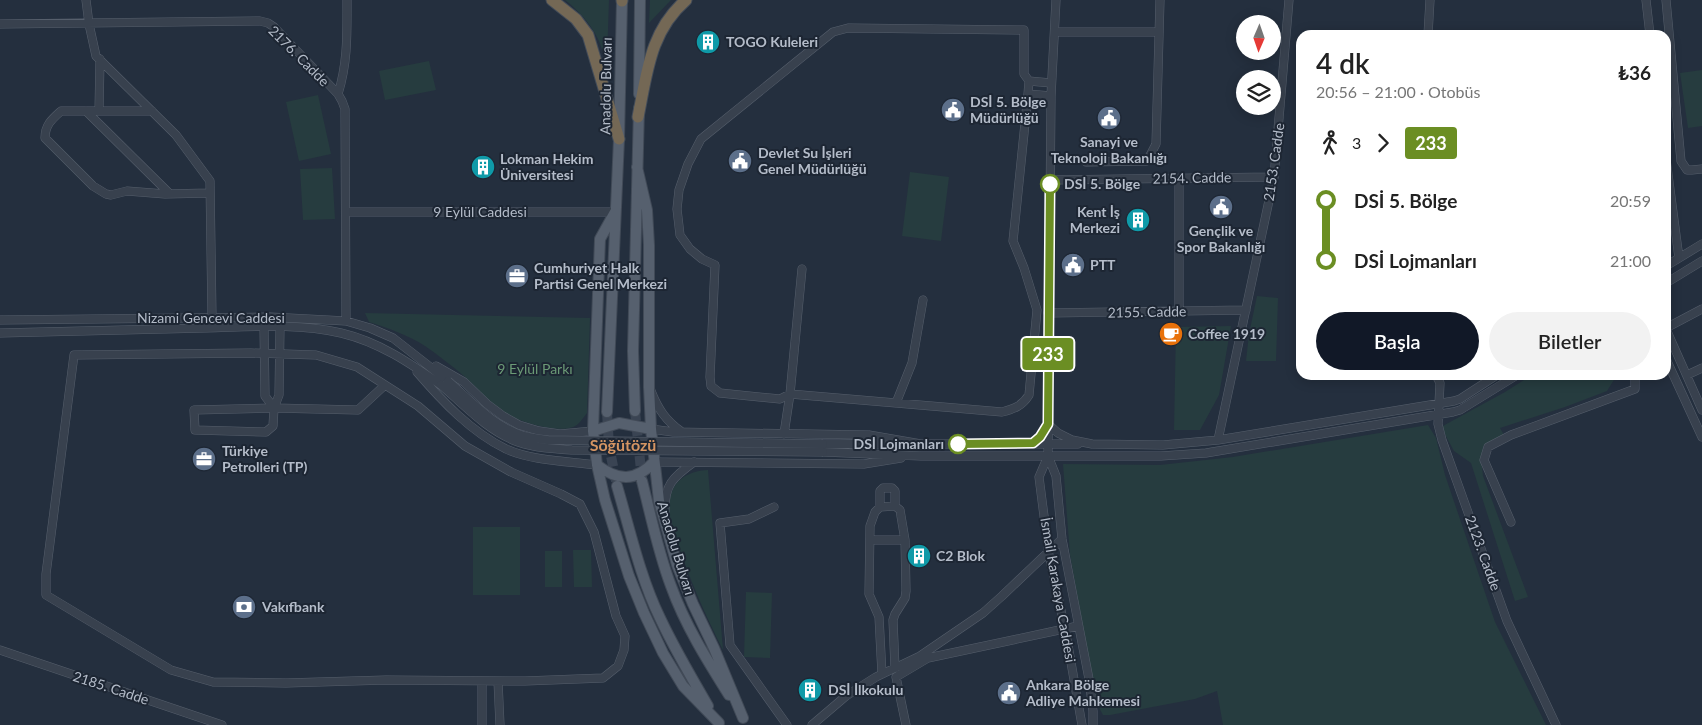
<!DOCTYPE html>
<html lang="tr">
<meta charset="utf-8">
<style>
body{margin:0;font-family:Lato,sans-serif;background:#f2f2f2;color:#222;height:100vh;display:flex;flex-direction:column;font-size:19px;white-space:nowrap}
*{box-sizing:border-box;margin:0}
p{font-size:16px;color:#767676}
.icon{flex:none;width:28px;height:28px;fill:none;stroke:currentColor;stroke-width:2;stroke-linecap:round;stroke-linejoin:round}
.map{position:relative;flex:1;overflow:hidden}
.sheet{position:absolute;left:1296px;top:30px;width:375px;height:350px;display:flex;flex-direction:column;background:#fff;border-radius:15px;box-shadow:0 2px 12px #0003}
.sheet>*{flex:none}
.badge{padding:0 10px;border-radius:4px;font-size:18px;line-height:32px}
.needle{width:32px;rotate:182deg}
.fabs{position:absolute;left:1236px;top:15px;display:grid;gap:10px}
.fabs a{display:grid;place-items:center;width:45px;height:45px;border-radius:50%;background:#fff;box-shadow:0 2px 12px #0003;font-size:25px}
.map>.badge{position:absolute;translate:-50% -50%;box-shadow:0 0 0 2px #fff}
.legs{display:flex;align-items:center;gap:8px;height:55px;padding:0 20px;font-size:16px}
.legs p{margin-inline-start:auto}
.headline{display:flex;align-items:center;justify-content:space-between;height:85px;padding:0 20px}
h1{font-size:28px;font-weight:600;line-height:38px}
.cta{display:flex;gap:10px;margin-top:auto;padding:10px 20px}
.cta a{flex:1;height:58px;border-radius:30px;background:#111827;color:#fff;font-size:20px;font-weight:600;line-height:58px;text-align:center}
.cta a+a{background:#f2f2f2;color:#222}
ul{padding:0 20px;list-style:none}
li{display:flex;align-items:center;gap:18px;height:60px;font-size:19px}
li i{display:grid;place-items:center;width:8px;height:100%;margin:0 6px;background:currentColor}
li i::after{content:'';width:12px;height:12px;margin:-6px;border:4px solid;border-radius:50%;background:#fff}
li p{margin-inline-start:auto}
li:first-child i{background:linear-gradient(#0000 50%,currentColor 0)}
li:last-child i{background:linear-gradient(currentColor 50%,#0000 0)}
.map>svg:first-child{display:block}
.green{fill:#263c3f}
.lines{fill:none;stroke-linecap:round;stroke-linejoin:round}
.major-tunnel{stroke:#3a4453;stroke-width:10;stroke-dasharray:10 5;stroke-linecap:butt}
.minor-casing{stroke:#565f6c;stroke-width:9}
.major-casing{stroke:#414a57;stroke-width:12}
.highway-casing{stroke:#434c59;stroke-width:13}
.minor{stroke:#38414e;stroke-width:8}
.major{stroke:#56606e;stroke-width:10}
.highway{stroke:#746855;stroke-width:11}
.minor-bridge-casing{stroke:#565f6c;stroke-width:9;stroke-linecap:butt}
.minor-bridge{stroke:#38414e;stroke-width:8}
.line-1-casing{stroke:#fff;stroke-width:11}
.line-1{stroke:#6b8e23;stroke-width:8}
.stop-1-dot{fill:#fff;stroke:#6b8e23;stroke-width:2.5}
.labels{text-anchor:middle;stroke-width:4;stroke-linejoin:round;paint-order:stroke}
.poi-label{font-size:14px;font-weight:bold;fill:#b4bcc9;stroke:#1d2633;text-anchor:start}
.street-label{font-size:14px;fill:#b4bcc9;stroke:#1d2633}
.stop-label{font-size:14px;font-weight:bold;fill:#b4bcc9;stroke:#1d2633;text-anchor:start}
.park-label{font-size:14px;fill:#6b9a76;stroke:#1d2633}
.quarter-label{font-size:16px;font-weight:bold;fill:#d59563;stroke:#1d2633}
</style>
<div class="map">
<svg width="1702" height="725" viewBox="0 0 1702 725">
<rect width="100%" height="100%" fill="#242f3e"/>
<path class="green" d="M565,0H609L607,59C602,53 601,44 597,37C589,22 578,10 565,0Z
M650,0H671L649,23Z
M429,61L436,90L385,100L379,71Z
M1702,70V126L1688,128L1680,73Z
M318,95L331,154L299,161L286,102Z
M332,168L335,219L303,220L300,169Z
M910,172L949,177L941,241L902,236Z
M1257,296L1278,298L1276,361H1246L1249,334Z
M365,313L590,318L587,413C583,418 579,425 573,427C558,433 525,423 510,416C493,407 479,389 464,376C452,366 438,355 425,346C408,335 388,328 369,322Z
M1231,326L1219,395L1200,430H1174L1176,327Z
M1532,375H1617L1607,391L1565,407L1500,428L1504,435L1484,445L1481,458L1483,476L1528,597L1515,601L1471,463L1454,451L1441,427L1505,392Z
M1428,425L1436,438L1445,475L1495,622L1546,725H1223L1217,691L1195,699L1110,715H1103L1097,704L1070,555L1063,464L1160,465L1233,457Z
M708,470L723,650C705,614 688,577 676,537C673,527 668,515 669,504C671,481 687,471 708,470Z
M473,527H520V595H473Z
M573,550H591L592,587H574Z
M545,551H562V587H545Z
M746,592L772,593L770,658L744,657Z"/>
<g class="lines">
<path class="major-tunnel" d="M635,411L642,480
M607,412L609,446L617,486"/>
<g class="minor-casing">
<path id="minor" d="M86,0L89,24L96,56L176,135L210,181L212,317
M1056,0L1051,96L1048,456L1056,476L1062,539L1089,679L1093,711V725
M1646,0L1650,35
M1666,0L1681,161L1687,170H1692L1702,169
M0,24L260,21L268,23L274,27L338,94L342,101L345,109L346,321
M848,28L1024,30V74L1029,81L1028,94L1013,241L1024,268L1037,310L1029,395C1022,406 1014,409 1002,412L790,394L780,399L720,393L711,386L710,377L715,265L702,259L690,249L680,235L677,209L679,190L688,164L701,139L833,32Z
M1055,32H1159
M1428,35L1430,0
M1029,81L1051,83
M338,94C348,62 347,33 347,0
M1028,94L1051,96
M86,111L170,194
M99,111L100,59
M152,111H61C52,119 45,125 45,138L93,186L106,194L111,195L127,191L165,194L210,193
M1666,159L1679,258
M1086,162L1147,161L1156,144L1160,0
M1050,180L1274,177
M346,212H615
M1666,266L1702,244
M1666,283L1702,261
M1179,311V179
M1048,313L1246,310
M0,320L270,317L346,321L370,328L393,338L448,381
M264,327L265,396L274,408
M280,327L279,395L274,408L273,426L266,432L195,430L194,410L274,408L358,410L385,385
M1666,328L1702,309
M1666,329L1702,410
M0,333C68,331 137,330 205,328C250,327 297,323 341,333C379,342 410,363 441,385
M251,353L316,355L357,367L418,406L465,446L511,472L561,494L580,504L594,532L616,616L625,636L624,650L618,666L603,678L525,681L386,680L286,683L213,682L171,670L46,595V574L74,355Z
M1666,359L1702,437
M436,366L464,382L487,404L503,416L519,425L539,431L560,434L593,431
M417,372C442,401 471,432 506,449C533,461 567,461 597,465
M1436,375L1440,383L1438,424L1442,440L1507,621L1556,725
M1687,375L1702,368
M651,391C658,409 666,421 682,432
M896,403L912,363L923,300
M1048,424L1058,433L1072,440L1092,444L1163,445L1218,440L1454,401L1460,399L1497,375
M651,429L673,432L869,435L921,444
M784,434L790,394L802,269
M1218,440L1274,177L1289,0
M1033,443L1040,437L1048,424
M823,444H898
M917,444H1078
M823,452L921,456H1161L1206,453L1453,412L1460,410L1517,375
M1048,456L1039,477L1049,555L1066,634L1082,725
M654,462L864,464L901,458
M774,507L749,519L720,523L730,645L787,725
M880,507V491L883,488H892L895,491V506
M665,512C664,485 673,477 694,462
M1511,522L1484,460L1488,447L1511,435L1635,389V375
M870,540H905
M0,650L222,725
M882,674L879,617L869,594L870,526L875,512L880,507L895,506L900,510L905,540L906,591L905,598L895,614L893,620L895,668
M498,681L500,725
M482,725V681
M812,725L846,696L876,677L920,656L983,613L1002,596L1062,539
M906,725L896,677L928,658L1078,626"/>
</g>
<g class="major-casing">
<path id="major" d="M639,94L640,0
M637,167L647,210L649,245V387L651,429L659,501L677,565L693,604L714,648L743,718
M615,212L600,239L593,431L597,465L605,500L629,576L644,613L663,653L683,686L719,723
M635,411L633,351L639,108
M607,412L619,139L622,0
M593,431L619,423L651,429
M597,465C618,481 635,482 654,462
M642,481C651,516 658,552 671,586C685,625 707,660 729,695
M617,486C630,530 640,577 660,618C674,648 691,677 708,706"/>
</g>
<g class="highway-casing">
<path id="highway" d="M552,0L576,19L588,35L619,139
M622,0V1
M638,117C647,73 650,31 686,0"/>
</g>
<use href="#minor" class="minor"/>
<use href="#major" class="major"/>
<use href="#highway" class="highway"/>
<g class="minor-bridge-casing">
<path id="minor-bridge" d="M448,381C471,401 494,427 524,436C532,438 540,439 548,440L823,444
M441,385C465,406 488,431 518,442C535,448 554,449 572,450L823,452"/>
</g>
<use href="#minor-bridge" class="minor-bridge"/>
</g>
<g class="lines">
<g class="line-1-casing">
<path id="line-1" d="M958,444L1033,443L1040,437L1048,424L1050,184"/>
</g>
<use href="#line-1" class="line-1"/>
</g>
<defs>
<g id="building-disc" transform="scale(1.25)"><circle r="9.5" fill="#0f9aa8" stroke="#1d2633"/><path d="M-4-6H4V6H1V3H-1V6H-4ZM-2.5-4.3h1.7v1.8h-1.7ZM.8-4.3h1.7v1.8H.8ZM-2.5-1h1.7V.8h-1.7ZM.8-1h1.7V.8H.8Z" fill="#fff"/></g>
<g id="civic-disc" transform="scale(1.25)"><circle r="9.5" fill="#5c6f8a" stroke="#1d2633"/><path d="M-.6-6.5H3V-4.5H.6V-3L4-1V1h2V6H-6V1h2V-1L-.6-3ZM-1.2 2.5V6h2.4V2.5Z" fill="#fff"/></g>
<g id="office-disc" transform="scale(1.25)"><circle r="9.5" fill="#5c6f8a" stroke="#1d2633"/><path d="M-6-3h4V-5.5h4V-3h4V5H-6ZM-1-4.5V-3h2v-1.5ZM-6 0V1H6V0Z" fill="#fff"/></g>
<g id="cafe-disc" transform="scale(1.25)"><circle r="9.5" fill="#e8710a" stroke="#1d2633"/><path d="M-5.5-4.5H6V0H3Q3 3.5 0 3.5H-2.5Q-5.5 3.5-5.5 0ZM3-3.2v2h1.7v-2ZM-6 4.5H4V6H-6Z" fill="#fff"/></g>
<g id="bank-disc" transform="scale(1.25)"><circle r="9.5" fill="#5c6f8a" stroke="#1d2633"/><path d="M-6-4H6V4H-6ZM0-2.3a2.3 2.3 0 1 0 0 4.6a2.3 2.3 0 1 0 0-4.6Z" fill="#fff"/></g>
</defs>
<g fill-rule="evenodd">
<use href="#building-disc" x="708" y="42"/>
<use href="#civic-disc" x="953" y="110"/>
<use href="#civic-disc" x="1109" y="118"/>
<use href="#civic-disc" x="740" y="161"/>
<use href="#building-disc" x="483" y="167"/>
<use href="#civic-disc" x="1221" y="207"/>
<use href="#building-disc" x="1138" y="220"/>
<use href="#civic-disc" x="1073" y="265"/>
<use href="#office-disc" x="517" y="276"/>
<use href="#cafe-disc" x="1171" y="334"/>
<use href="#office-disc" x="204" y="459"/>
<use href="#building-disc" x="919" y="556"/>
<use href="#bank-disc" x="244" y="607"/>
<use href="#building-disc" x="810" y="690"/>
<use href="#civic-disc" x="1009" y="693"/>
</g>
<g class="stop-1-dot">
<circle cx="1050" cy="184" r="9"/>
<circle cx="958" cy="444" r="9"/>
</g>
<g class="labels">
<g class="poi-label">
<text x="726" y="47">TOGO Kuleleri</text>
<text x="970" y="107">DSİ 5. Bölge<tspan x="970" dy="16">Müdürlüğü</tspan></text>
<text x="1109" y="147" text-anchor="middle">Sanayi ve<tspan x="1109" dy="16">Teknoloji Bakanlığı</tspan></text>
<text x="758" y="158">Devlet Su İşleri<tspan x="758" dy="16">Genel Müdürlüğü</tspan></text>
<text x="500" y="164">Lokman Hekim<tspan x="500" dy="16">Üniversitesi</tspan></text>
<text x="1120" y="217" text-anchor="end">Kent İş<tspan x="1120" dy="16">Merkezi</tspan></text>
<text x="1221" y="236" text-anchor="middle">Gençlik ve<tspan x="1221" dy="16">Spor Bakanlığı</tspan></text>
<text x="1090" y="270">PTT</text>
<text x="534" y="273">Cumhuriyet Halk<tspan x="534" dy="16">Partisi Genel Merkezi</tspan></text>
<text x="1188" y="339">Coffee 1919</text>
<text x="222" y="456">Türkiye<tspan x="222" dy="16">Petrolleri (TP)</tspan></text>
<text x="936" y="561">C2 Blok</text>
<text x="262" y="612">Vakıfbank</text>
<text x="1026" y="690">Ankara Bölge<tspan x="1026" dy="16">Adliye Mahkemesi</tspan></text>
<text x="828" y="695">DSİ İlkokulu</text>
</g>
<g class="street-label">
<text transform="translate(299 56) rotate(45)" y="5">2176. Cadde</text>
<text transform="translate(606 86) rotate(-89)" y="5">Anadolu Bulvarı</text>
<text transform="translate(1274 162) rotate(-82)" y="5">2153. Cadde</text>
<text transform="translate(1192 178) rotate(-1)" y="5">2154. Cadde</text>
<text x="480" y="217">9 Eylül Caddesi</text>
<text transform="translate(1147 312) rotate(-1)" y="5">2155. Cadde</text>
<text x="211" y="323">Nizami Gencevi Caddesi</text>
<text transform="translate(676 548) rotate(73)" y="5">Anadolu Bulvarı</text>
<text transform="translate(1483 553) rotate(70)" y="5">2123. Cadde</text>
<text transform="translate(1058 590) rotate(80)" y="5">İsmail Karakaya Caddesi</text>
<text transform="translate(111 688) rotate(18)" y="5">2185. Cadde</text>
</g>
<g class="stop-label">
<text x="1064" y="189">DSİ 5. Bölge</text>
<text x="944" y="449" text-anchor="end">DSİ Lojmanları</text>
</g>
<g class="park-label">
<text x="535" y="374">9 Eylül Parkı</text>
</g>
<g class="quarter-label">
<text x="623" y="451">Söğütözü</text>
</g>
</g>
</svg>
<div class="fabs">
<a><svg class="needle" viewBox="-14 -14 28 28"><path d="M0-13l5 13h-10z" fill="#e53935"/><path d="M0 13l5-13h-10z" fill="#767676"/></svg></a>
<a><svg class="icon" aria-label="layers" viewBox="0 0 24 24"><path d="M12 4l9 5-9 5-9-5zM3 14l9 5 9-5"/></svg></a>
</div>
<b class="badge" style="left:1048px;top:354px;background:#6b8e23;color:#fff">233</b>
<section class="sheet">
<div class="headline"><div><h1>4 dk</h1><p>20:56 – 21:00 · Otobüs</p></div><b>₺36</b></div>
<div class="legs"><svg class="icon" aria-label="walk" viewBox="0 0 24 24"><circle cx="13" cy="4" r="2"/><path d="M13 8l-2 6 4 7M11 14l-3 7M7 12l3-4h3l4 4"/></svg>3<svg class="icon" aria-label="forward" viewBox="0 0 24 24"><path d="M9 5l7 7-7 7"/></svg><b class="badge" style="background:#6b8e23;color:#fff">233</b></div>
<ul>
<li><i style="color:#6b8e23"></i><b>DSİ 5. Bölge</b><p>20:59</p></li>
<li><i style="color:#6b8e23"></i><b>DSİ Lojmanları</b><p>21:00</p></li>
</ul>
<div class="cta"><a>Başla</a><a>Biletler</a></div>
</section>
</div>
